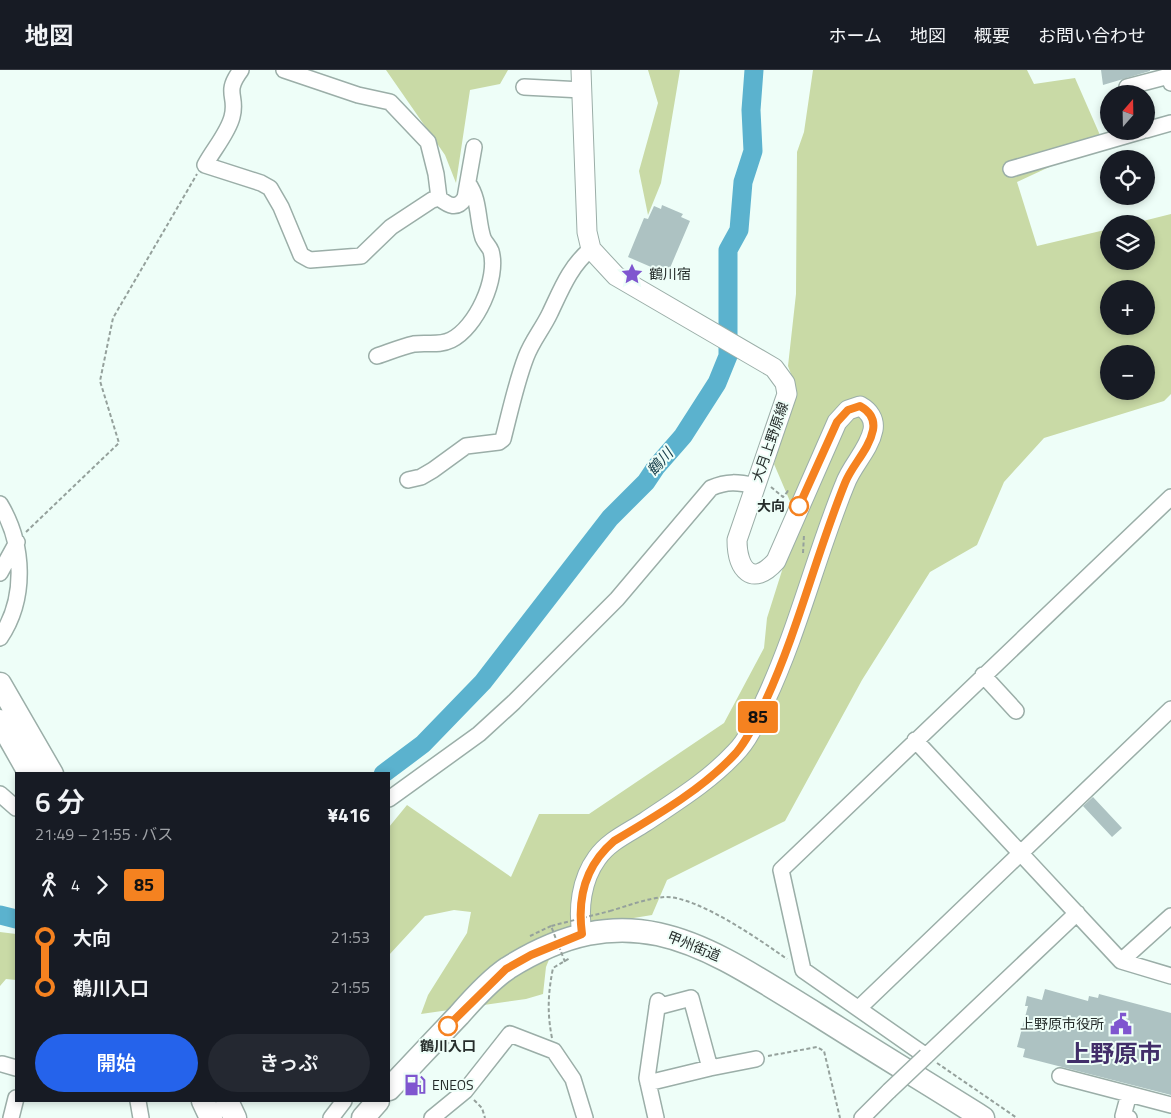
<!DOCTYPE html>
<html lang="ja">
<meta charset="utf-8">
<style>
body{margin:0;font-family:"Titillium Web","Noto Sans JP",sans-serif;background:#242831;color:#f1f3f6;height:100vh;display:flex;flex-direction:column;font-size:19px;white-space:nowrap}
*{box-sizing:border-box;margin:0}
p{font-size:16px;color:#9ea1a6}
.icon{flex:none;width:28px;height:28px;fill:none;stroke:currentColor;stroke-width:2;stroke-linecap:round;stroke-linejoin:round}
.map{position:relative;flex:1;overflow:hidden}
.drawer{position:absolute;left:15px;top:702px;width:375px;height:330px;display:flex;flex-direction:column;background:#171b24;border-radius:0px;box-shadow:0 2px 8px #0003}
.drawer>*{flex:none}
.badge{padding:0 10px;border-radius:4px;font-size:18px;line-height:32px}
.needle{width:32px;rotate:20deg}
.buttons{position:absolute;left:1100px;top:15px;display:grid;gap:10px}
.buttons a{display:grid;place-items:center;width:55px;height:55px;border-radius:50%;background:#171b24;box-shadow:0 2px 8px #0003;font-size:25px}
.map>.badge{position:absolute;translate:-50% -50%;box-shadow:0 0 0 2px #fff}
.legs{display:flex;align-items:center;gap:8px;height:55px;padding:0 20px;font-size:16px}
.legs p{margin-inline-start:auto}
.summary{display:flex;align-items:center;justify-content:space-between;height:85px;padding:0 20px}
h1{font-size:28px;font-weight:600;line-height:38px}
.action{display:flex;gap:10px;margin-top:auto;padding:10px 20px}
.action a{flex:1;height:58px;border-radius:30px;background:#2563eb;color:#fff;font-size:20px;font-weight:600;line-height:58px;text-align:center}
.action a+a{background:#242831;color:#f1f3f6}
ul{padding:0 20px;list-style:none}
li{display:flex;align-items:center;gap:18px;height:50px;font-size:19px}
li i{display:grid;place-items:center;width:8px;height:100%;margin:0 6px;background:currentColor}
li i::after{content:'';width:12px;height:12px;margin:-6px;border:4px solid;border-radius:50%;background:#171b24}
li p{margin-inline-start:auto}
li:first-child i{background:linear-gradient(#0000 50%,currentColor 0)}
li:last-child i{background:linear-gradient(currentColor 50%,#0000 0)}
header{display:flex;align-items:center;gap:30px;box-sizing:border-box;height:70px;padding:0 25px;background:#171b24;border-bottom:1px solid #363941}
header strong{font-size:24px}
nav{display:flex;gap:28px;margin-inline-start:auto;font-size:18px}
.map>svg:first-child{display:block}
.green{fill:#c9daa6;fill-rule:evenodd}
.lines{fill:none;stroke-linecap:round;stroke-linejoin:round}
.river{stroke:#5bb2ce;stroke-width:19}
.building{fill:#adc2c2}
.minor-casing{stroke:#9baea8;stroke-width:18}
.major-casing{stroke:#9baea8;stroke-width:21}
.highway-casing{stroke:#9baea8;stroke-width:25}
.path{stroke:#95a19c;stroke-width:2;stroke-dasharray:4 2.5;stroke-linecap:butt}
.minor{stroke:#fff;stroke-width:15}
.major{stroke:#fff;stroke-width:19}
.highway{stroke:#fff;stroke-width:22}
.minor-bridge-casing{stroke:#9baea8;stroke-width:18;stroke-linecap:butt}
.path-bridge{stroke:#95a19c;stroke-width:2;stroke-dasharray:4 2.5;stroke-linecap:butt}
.minor-bridge{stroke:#fff;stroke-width:15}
.line-1-casing{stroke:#fff;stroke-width:11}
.line-1{stroke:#f58220;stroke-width:8}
.stop-1-dot{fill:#fff;stroke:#f58220;stroke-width:2.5}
.labels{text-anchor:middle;stroke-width:4;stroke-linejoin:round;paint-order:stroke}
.poi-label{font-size:14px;fill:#252c2a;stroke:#eefef8;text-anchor:start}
.street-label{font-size:14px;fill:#252c2a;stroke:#eefef8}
.stop-label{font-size:14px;font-weight:bold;fill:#252c2a;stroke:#eefef8;text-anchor:end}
.water-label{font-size:15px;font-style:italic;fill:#173f4b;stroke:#eefef8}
.town-label{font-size:24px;font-weight:bold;fill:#412e69;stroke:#eefef8}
</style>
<header>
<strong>地図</strong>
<nav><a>ホーム</a><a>地図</a><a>概要</a><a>お問い合わせ</a></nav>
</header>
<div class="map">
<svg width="1171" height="1048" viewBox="0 0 1171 1048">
<rect width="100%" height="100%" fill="#eefef8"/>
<path class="green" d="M386,0H508L500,14L470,20L456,113L445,85Z
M648,0H680L661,113L648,145L639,101L658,33Z
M813,0H1027L1034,14L1075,8L1103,72L1017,112L1037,176L1109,159V191H1146V154H1131L1171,144V324L1164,331L1044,368L1004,412L977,475L930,502L862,610L785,751L667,810L652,845L561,860L546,897L543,924L526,929L421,944L428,925L467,863L471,842L454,840L425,846L389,885V757L407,735L511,807L539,744H589L724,653L764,578L767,548L798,450L774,394L794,325V312L788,296L796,224L797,82L804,62ZM1109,219H1146V256H1109ZM1109,284H1146V321H1109Z
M0,862L16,864V910L6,909L0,916Z"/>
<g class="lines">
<path class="river" d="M383,704L423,674L483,612L610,448L646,412L656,397L683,366L717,313L728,286V180L739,160L743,112L753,81L751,40L754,0
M0,845L16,849"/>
</g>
<path class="building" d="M1101,0H1150V1L1103,15Z
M662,135L683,144L681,147L690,151L670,198L675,199L671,209L657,203L658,200L628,187L644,148L648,149L654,136L661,139Z
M1093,727L1122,758L1112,767L1083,736Z
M1045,919L1088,931L1089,926L1098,928L1099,924L1171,943V1025L1023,987L1025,979L1017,977L1028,936H1025L1027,926L1042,930Z
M418,1007L424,1013L414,1024L408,1018Z"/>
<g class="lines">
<g class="minor-casing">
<path id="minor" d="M241,0C223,24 238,25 232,47C228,63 213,80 205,95L261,113L270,118L281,137L301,185L310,190L361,186L391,157L432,130L439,128C449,136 457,140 465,128L474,77
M284,0L358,25L390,32L428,72L436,104L439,128
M524,17L582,20
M1129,24L1127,17L1169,6L1171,13
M1146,60L1171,53
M1011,99L1142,61
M377,286C389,282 401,277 414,274C426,272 439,276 451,270C476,258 499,208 491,181C489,176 485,173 483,168C477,150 480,130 468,113
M408,410L421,407L433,400L466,376L499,372L503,369C510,342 516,313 526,287C532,271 543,258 550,243C561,220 570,196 591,179
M0,434C24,474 27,528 0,568
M0,503L17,472
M983,605L1016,641
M915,670L1121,891L1171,906
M0,724L16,738
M389,729L479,664L514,632L617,529L711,418C727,411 738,412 755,416
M1077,843L926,986L803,900L781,800L1171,427
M1121,891L1171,846
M859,938L1171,639
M2,994L16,998
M710,998L756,989
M1060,1006L1129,1024
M648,1013L710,998L691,928L657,937
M138,1031L141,1048
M11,1048L16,1028
M331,1048L344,1031
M432,1048L465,1021L510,964L554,981L573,1009L585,1048
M656,1048L647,1008L658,931
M862,1048L889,1021
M1129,1048L1123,1046L1129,1024L1171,1035"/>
</g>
<g class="major-casing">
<path id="major" d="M581,0L587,162L591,179L616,206L774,298L785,313L787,324L737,470C737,499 752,518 776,491L837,352L848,340L860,336C869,341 875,349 873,360C869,380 852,395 845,414C816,485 798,561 765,631C757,649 749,669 735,683C709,711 676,731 645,752C628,763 609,771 597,788C581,810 578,839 582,864"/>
</g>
<g class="highway-casing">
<path id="highway" d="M0,614L52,704
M0,651L30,704
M389,1019C412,995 435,970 459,945C473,929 490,910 508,898C633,820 707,877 816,944C871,979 927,1013 983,1048
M203,1031L211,1048
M227,1031L235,1048
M363,1048L378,1031"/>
</g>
<path class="path" d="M771,417L783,427L788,421L790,422
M26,462L119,373L100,311L113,248L197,104
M803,483L804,465
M610,841C627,836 648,828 665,827C697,826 760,870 787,889
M530,866L551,856
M552,968C547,943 548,923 553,898L570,888
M768,986L817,977L824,981L840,1048
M937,993L1017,1048
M474,1030L482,1038L485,1048"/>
<use href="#minor" class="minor"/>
<use href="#major" class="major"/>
<use href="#highway" class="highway"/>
<g class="minor-bridge-casing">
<path id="minor-bridge" d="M889,1021L926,986"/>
</g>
<path class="path-bridge" d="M565,892L551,856L610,841"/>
<use href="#minor-bridge" class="minor-bridge"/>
</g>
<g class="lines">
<g class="line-1-casing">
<path id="line-1" d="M448,956L506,899L531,885L582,864C577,828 586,795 614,771C656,746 703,719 736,683C749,668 757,648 766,630C798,560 816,485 845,413C852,395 869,380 873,360C875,349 869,341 860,336L848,340L837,352L799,436"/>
</g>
<use href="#line-1" class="line-1"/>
</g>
<defs>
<g id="sight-bare" transform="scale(1.725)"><path d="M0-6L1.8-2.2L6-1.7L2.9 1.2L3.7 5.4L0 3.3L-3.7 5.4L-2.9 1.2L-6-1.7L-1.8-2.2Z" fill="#7f56cf" stroke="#eefef8" stroke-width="2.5" paint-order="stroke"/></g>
<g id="civic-bare" transform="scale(1.725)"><path d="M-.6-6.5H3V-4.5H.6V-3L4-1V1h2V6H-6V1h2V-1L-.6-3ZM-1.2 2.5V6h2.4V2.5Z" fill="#7f56cf" stroke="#eefef8" stroke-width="2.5" paint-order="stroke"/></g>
<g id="fuel-bare" transform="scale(1.725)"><path d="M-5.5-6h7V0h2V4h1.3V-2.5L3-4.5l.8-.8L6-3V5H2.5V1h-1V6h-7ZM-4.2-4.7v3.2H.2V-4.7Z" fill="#7f56cf" stroke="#eefef8" stroke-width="2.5" paint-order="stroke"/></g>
</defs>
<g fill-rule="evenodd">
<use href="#sight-bare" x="632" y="204"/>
<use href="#civic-bare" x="1121" y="954"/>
<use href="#fuel-bare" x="415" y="1015"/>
</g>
<g class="stop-1-dot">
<circle cx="799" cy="436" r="9"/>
<circle cx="448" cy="956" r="9"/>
</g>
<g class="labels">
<g class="poi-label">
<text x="649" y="209">鶴川宿</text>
<text x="1104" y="959" text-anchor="end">上野原市役所</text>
<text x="432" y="1020">ENEOS</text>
</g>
<g class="street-label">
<text transform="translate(770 372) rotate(-71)" y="5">大月上野原線</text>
<text transform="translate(694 876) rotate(22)" y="5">甲州街道</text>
</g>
<g class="stop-label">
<text x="785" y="441">大向</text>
<text x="448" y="981" text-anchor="middle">鶴川入口</text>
</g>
<g class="water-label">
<text transform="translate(660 392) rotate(-48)" y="5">鶴川</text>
</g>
<g class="town-label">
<text x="1114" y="992">上野原市</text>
</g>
</g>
</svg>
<div class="buttons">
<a><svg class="needle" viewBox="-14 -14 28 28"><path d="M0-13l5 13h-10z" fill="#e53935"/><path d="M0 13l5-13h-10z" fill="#9ea1a6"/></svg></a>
<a><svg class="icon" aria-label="locate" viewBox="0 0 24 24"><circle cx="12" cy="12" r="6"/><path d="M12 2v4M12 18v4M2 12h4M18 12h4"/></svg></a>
<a><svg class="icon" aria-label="layers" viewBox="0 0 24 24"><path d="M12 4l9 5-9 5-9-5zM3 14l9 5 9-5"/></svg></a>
<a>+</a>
<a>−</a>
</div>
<b class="badge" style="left:758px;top:647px;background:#f58220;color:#111">85</b>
<section class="drawer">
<div class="summary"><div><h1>6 分</h1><p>21:49 – 21:55 · バス</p></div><b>¥416</b></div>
<div class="legs"><svg class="icon" aria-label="walk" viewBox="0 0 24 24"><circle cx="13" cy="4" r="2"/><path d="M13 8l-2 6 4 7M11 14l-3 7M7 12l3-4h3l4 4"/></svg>4<svg class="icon" aria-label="forward" viewBox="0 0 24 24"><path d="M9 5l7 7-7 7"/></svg><b class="badge" style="background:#f58220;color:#111">85</b></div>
<ul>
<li><i style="color:#f58220"></i><b>大向</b><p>21:53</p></li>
<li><i style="color:#f58220"></i><b>鶴川入口</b><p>21:55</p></li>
</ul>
<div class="action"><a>開始</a><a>きっぷ</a></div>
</section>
</div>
